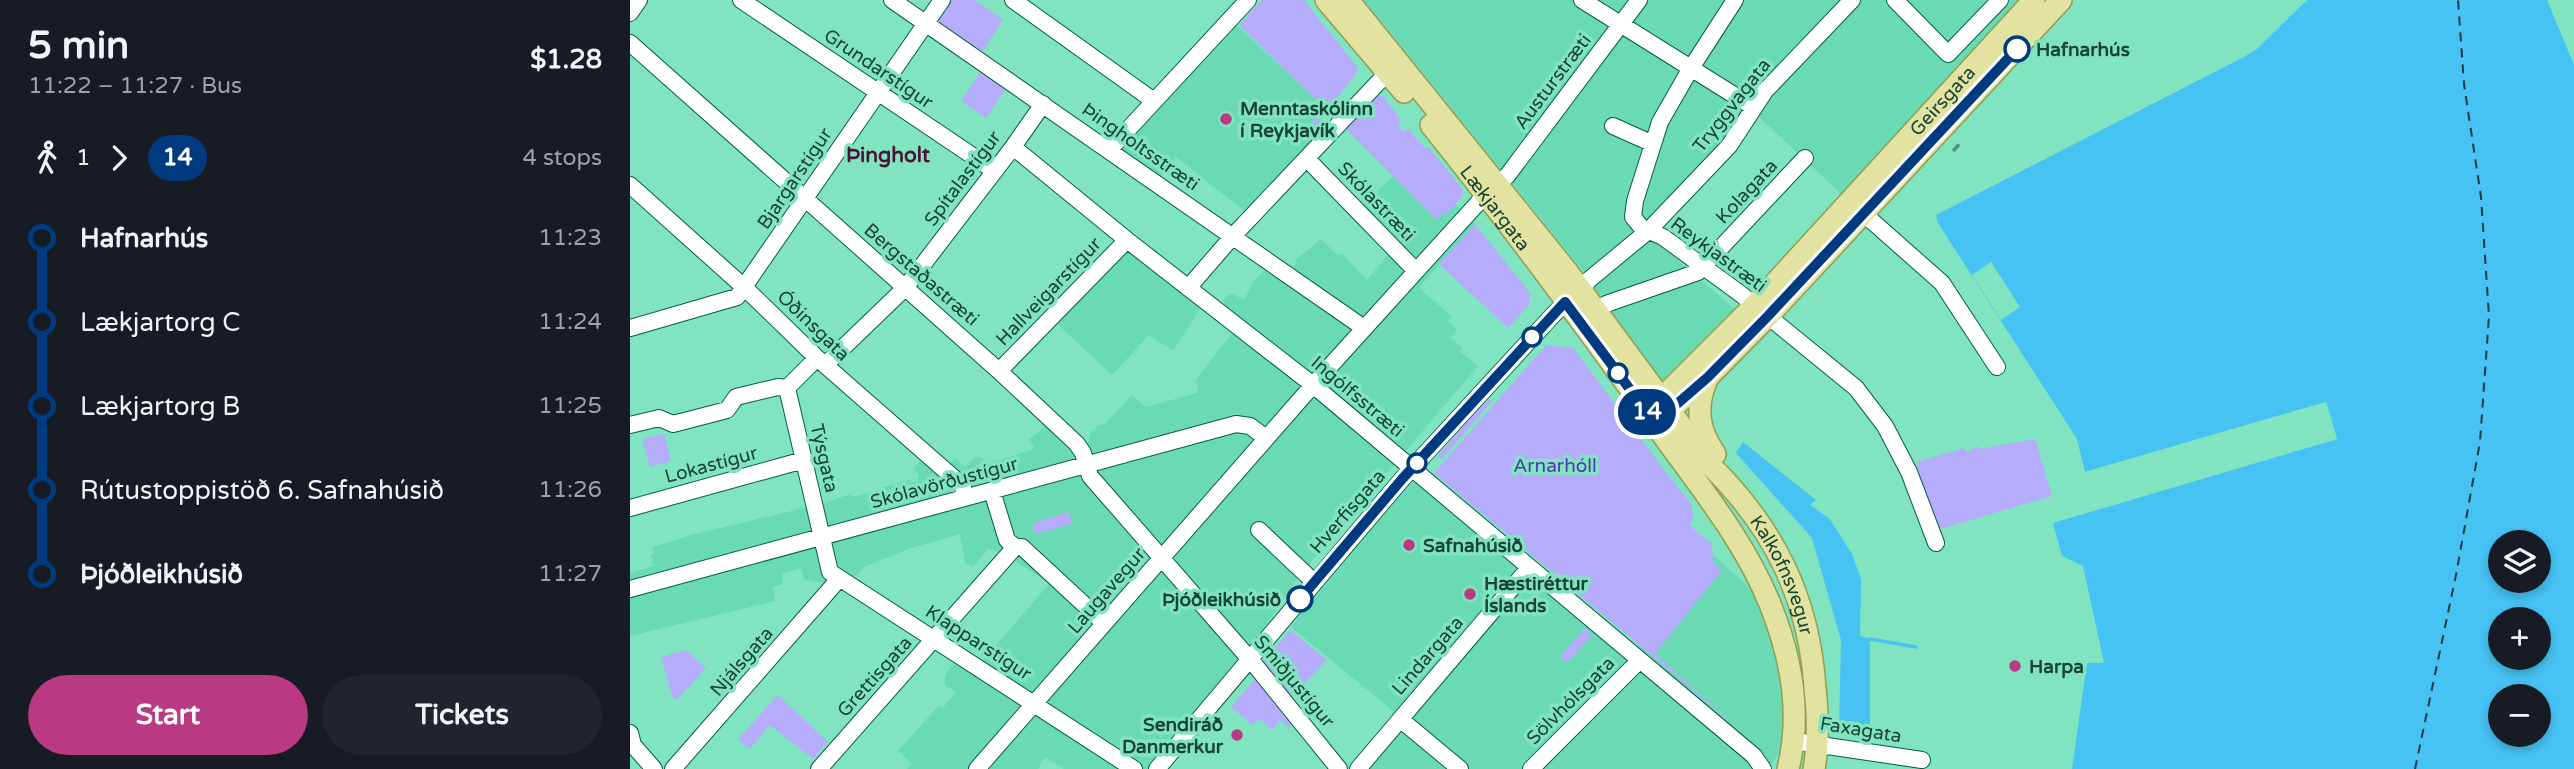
<!DOCTYPE html>
<meta charset="utf-8">
<style>
body{margin:0;font-family:"Varela Round",sans-serif;background:#20242c;color:#f1f3f6;height:100vh;display:flex;flex-direction:column;font-size:26px;white-space:nowrap}
*{box-sizing:border-box;margin:0}
p{font-size:23px;color:#9ea1a6}
.icon{flex:none;width:38px;height:38px;fill:none;stroke:currentColor;stroke-width:2;stroke-linecap:round;stroke-linejoin:round}
.map{position:relative;flex:1;overflow:hidden}
.details{display:flex;flex-direction:column;background:#171b24;width:630px}
.details>*{flex:none}
.badge{padding:0 14px;border-radius:23px;font-size:24px;line-height:46px}
.tools{position:absolute;left:1858px;top:530px;display:grid;gap:14px}
.tools a{display:grid;place-items:center;width:63px;height:63px;border-radius:50%;background:#171b24;box-shadow:0 4px 10px #0003;font-size:35px}
.map>.badge{position:absolute;translate:-50% -50%;box-shadow:0 0 0 4px #fff}
.legs{display:flex;align-items:center;gap:10px;height:77px;padding:0 28px;font-size:23px}
.legs p{margin-inline-start:auto}
.summary{display:flex;align-items:center;justify-content:space-between;height:119px;padding:0 28px}
h1{font-size:38px;font-weight:700;line-height:52px}
.action{display:flex;gap:14px;margin-top:auto;padding:14px 28px}
.action a{flex:1;height:80px;border-radius:42px;background:#b93983;color:#fff;font-size:28px;font-weight:700;line-height:80px;text-align:center}
.action a+a{background:#20242c;color:#f1f3f6}
ul{padding:0 28px;list-style:none}
li{display:flex;align-items:center;gap:24px;height:84px;font-size:26px}
li i{display:grid;place-items:center;width:10px;height:100%;margin:0 9px;background:currentColor}
li i::after{content:'';width:18px;height:18px;margin:-9px;border:5px solid;border-radius:50%;background:#171b24}
li p{margin-inline-start:auto}
li:first-child i{background:linear-gradient(#0000 50%,currentColor 0)}
li:last-child i{background:linear-gradient(currentColor 50%,#0000 0)}
main{display:flex;flex:1;min-height:0}
.map>svg:first-child{display:block}
.built{fill:#6adab4}
.green{fill:#b5acfc}
.water{fill:#46c2f3;fill-rule:evenodd}
.pier{fill:#80e4c1}
.lines{fill:none;stroke-linecap:round;stroke-linejoin:round}
.stream{stroke:#46c2f3;stroke-width:3.5}
.ferry{stroke:#203945;stroke-width:2;stroke-dasharray:9 7;stroke-linecap:butt}
.minor-casing{stroke:#005d46;stroke-width:18}
.major-casing{stroke:#909e53;stroke-width:24}
.minor{stroke:#fff;stroke-width:16}
.major{stroke:#e2e2a1;stroke-width:21}
.rail{stroke:#4c937a;stroke-width:3.5;stroke-dasharray:9 9;stroke-linecap:butt}
.line-1-casing{stroke:#fff;stroke-width:16}
.line-1{stroke:#003b80;stroke-width:10}
.stop-1-dot{fill:#fff;stroke:#003b80;stroke-width:3.5}
.poi-dot{fill:#b93983;stroke:#80e4c1;stroke-width:2.5}
.labels{text-anchor:middle;stroke-width:7;stroke-linejoin:round;paint-order:stroke}
.stop-label{font-size:19px;font-weight:bold;fill:#1a4436;stroke:#80e4c1;text-anchor:start}
.street-label{font-size:19px;fill:#1a4436;stroke:#80e4c1}
.poi-label{font-size:19px;font-weight:bold;fill:#1a4436;stroke:#80e4c1;text-anchor:start}
.park-label{font-size:19px;fill:#5633b3;stroke:#80e4c1}
.neighbourhood-label{font-size:21px;font-weight:bold;fill:#4f1236;stroke:#80e4c1}
</style>
<main>
<section class="details">
<div class="summary"><div><h1>5 min</h1><p>11:22 – 11:27 · Bus</p></div><b>$1.28</b></div>
<div class="legs"><svg class="icon" aria-label="walk" viewBox="0 0 24 24"><circle cx="13" cy="4" r="2"/><path d="M13 8l-2 6 4 7M11 14l-3 7M7 12l3-4h3l4 4"/></svg>1<svg class="icon" aria-label="forward" viewBox="0 0 24 24"><path d="M9 5l7 7-7 7"/></svg><b class="badge" style="background:#003b80;color:#fff">14</b><p>4 stops</p></div>
<ul>
<li><i style="color:#003b80"></i><b>Hafnarhús</b><p>11:23</p></li>
<li><i style="color:#003b80"></i><span>Lækjartorg C</span><p>11:24</p></li>
<li><i style="color:#003b80"></i><span>Lækjartorg B</span><p>11:25</p></li>
<li><i style="color:#003b80"></i><span>Rútustoppistöð 6. Safnahúsið</span><p>11:26</p></li>
<li><i style="color:#003b80"></i><b>Þjóðleikhúsið</b><p>11:27</p></li>
</ul>
<div class="action"><a>Start</a><a>Tickets</a></div>
</section>
<div class="map">
<svg width="1944" height="769" viewBox="0 0 1944 769">
<rect width="100%" height="100%" fill="#80e4c1"/>
<path class="built" d="M734,0H1419L1226,208L1125,113L1019,235L1105,310L1032,389L963,301V283Z
M598,17L693,106L677,131L684,139L617,213L546,157L526,181L484,150Z
M763,176L807,219L813,213L816,215L825,204L845,224L789,288L822,317L818,321L827,330L821,338L833,348L830,352L848,366L670,575L619,650L521,769H434L415,757L408,769H277L282,763L268,751L309,705L313,708L326,692L315,685V676L321,666L328,664L344,670L420,583L369,552L358,549L343,567L335,563L330,534L278,549L234,567L228,575L191,583L174,579L171,568L152,574L153,584L143,587L145,601L0,636V573L23,566L21,554H24L23,547L61,535L195,503L220,494L221,497L234,494L280,479L281,482L288,481L289,475L283,469L295,454L314,472L325,458L335,467L344,457L353,458L358,463L402,450L404,447L398,440L421,422L450,450L458,444L461,431L465,430L466,426L475,424L502,395L516,407L567,393L568,386L565,381L606,328L587,312L595,302L592,300L601,293L614,300L624,281L646,258L662,269L667,263L664,261L691,239L708,255L711,253L737,280L761,251L724,214Z
M497,244L571,307L543,351L519,335L482,375L426,323Z
M786,476L1002,653L1084,556L1116,584L1133,607L1147,640L1158,727L1149,753L1138,769H732L774,720L661,627Z"/>
<path class="green" d="M322,0H345L373,20L351,53L308,21Z
M632,0H674L727,67V72L680,135L676,131L693,106L609,25Z
M352,70L377,87L356,118L331,101Z
M752,95L771,120L768,126L773,131L778,129L794,147L799,148L833,189L832,197L816,215L813,213L807,220L716,129L746,96Z
M845,224L900,293L899,305L878,328L809,264Z
M916,345L943,348L1044,483L1061,503L1063,519L1059,525L1082,544L1083,562L1092,570L1025,654L1113,732L804,473Z
M864,399L813,458H806L851,405Z
M34,434L41,461L20,467L12,439Z
M1405,439L1422,496L1300,532L1287,462L1334,448L1337,452L1348,446L1349,449Z
M439,512L442,524L405,534L402,523Z
M955,628L962,635L940,660L936,661L931,658L932,654Z
M660,630L697,660L660,698L632,664Z
M56,650L76,668L47,700L42,696L31,657Z
M626,678L663,723L659,728L650,720L642,730L629,718L623,725L601,707Z
M148,695L198,742L183,759L140,725L120,749L108,739Z"/>
<path class="water" d="M1677,0H1917L1944,65V769H1442L1457,663H1474L1453,566L1432,556L1423,523L1707,439L1696,402L1455,472L1447,439L1308,223L1306,215L1614,57L1627,49ZM1871,542H1909V581H1871ZM1871,620H1909V658H1871ZM1871,696H1909V735H1871Z
M1113,442L1186,500L1180,505L1199,518L1222,554L1231,579L1230,636L1240,639V728L1209,727L1211,640L1182,538L1106,453Z"/>
<path class="pier" d="M1361,262L1390,307L1371,320L1342,275Z
M1696,402L1707,439L1466,510L1465,507L1703,437L1694,406L1456,475L1455,472Z"/>
<g class="lines">
<path class="stream" d="M1240,639L1286,647"/>
<path class="ferry" d="M1785,769L1826,575L1850,442L1859,316L1851,197L1834,84L1828,0"/>
<g class="minor-casing">
<path id="minor" d="M111,0L365,171
M262,0L734,328
M383,0L524,101
M952,0L1123,107
M1105,0L1061,68L1030,122L1005,201L1003,217L1012,228L1033,237L1112,295L1226,388L1255,426L1279,472L1306,543
M1265,0L1318,54L1370,0
M0,13L9,0
M0,43L369,371L447,444L453,453L460,476L624,664L709,769
M983,126L1021,143
M383,147L497,240L683,385L1124,756L1133,769
M479,150L618,0
M677,159L786,271
M0,185L115,288L187,358L333,486L334,498
M1234,214L1312,283L1367,367
M558,288L603,236L758,72
M976,304L1068,272L1175,158
M0,328L107,297L312,0
M195,365L275,288L383,147L413,104
M369,371L497,240
M157,388L200,572L504,769
M157,388L187,358
M0,425L29,418L43,424L97,410L106,397L148,387L157,388
M362,491L377,540L385,547H392L474,623
M0,508L174,460
M629,530L684,582
M0,589L606,424L620,426L636,438
M770,719L830,769
M0,733L3,745L24,769
M1163,741L1292,760
M43,769L209,579
M189,769L385,547
M347,769L683,385L856,194L877,176L1009,0
M527,769L773,478L923,315L960,279L1018,231L1099,146L1135,91L1222,0
M728,769L899,568
M901,769L1009,661"/>
</g>
<g class="major-casing">
<g id="major">
<path d="M696,0L774,92"/>
<path id="s1" d="M718,0L936,270L1080,465C1144,528 1179,598 1185,688C1188,716 1189,742 1184,769"/>
<path id="s2" d="M801,125C881,225 958,329 1032,434C1071,488 1115,542 1140,604C1161,656 1172,713 1158,769"/>
<path d="M1077,379C1065,407 1068,429 1085,454"/>
<path id="s3" d="M1029,401L1125,305L1404,0"/>
<path d="M1029,419L1078,377L1138,316L1431,0"/>
</g>
</g>
<use href="#minor" class="minor"/>
<use href="#major" class="major"/>
<path class="rail" d="M1323,151L1335,138"/>
</g>
<g class="lines">
<g class="line-1-casing">
<path id="line-1" d="M670,599L773,478L935,302L1025,423L1078,377L1138,316L1387,49"/>
</g>
<use href="#line-1" class="line-1"/>
</g>
<g class="stop-1-dot">
<circle cx="1387" cy="49" r="12"/>
<circle cx="902" cy="337" r="9"/>
<circle cx="988" cy="373" r="9"/>
<circle cx="787" cy="463" r="9"/>
<circle cx="670" cy="599" r="12"/>
</g>
<g class="poi-dot">
<circle cx="596" cy="119" r="7"/>
<circle cx="779" cy="545" r="7"/>
<circle cx="840" cy="594" r="7"/>
<circle cx="1385" cy="666" r="7"/>
<circle cx="607" cy="735" r="7"/>
</g>
<g class="labels">
<g class="stop-label">
<text x="1406" y="56">Hafnarhús</text>
<text x="651" y="606" text-anchor="end">Þjóðleikhúsið</text>
</g>
<g class="street-label">
<text transform="translate(249 68) rotate(34)" y="7">Grundarstígur</text>
<text transform="translate(922 81) rotate(-53)" y="7">Austurstræti</text>
<text dy="7" stroke="none"><textPath href="#s3" startOffset="413">Geirsgata</textPath></text>
<text transform="translate(1101 105) rotate(-52)" y="7">Tryggvagata</text>
<text transform="translate(511 146) rotate(35)" y="7">Þingholtsstræti</text>
<text transform="translate(164 178) rotate(-56)" y="7">Bjargarstígur</text>
<text transform="translate(332 178) rotate(-53)" y="7">Spítalastígur</text>
<text transform="translate(1116 191) rotate(-47)" y="7">Kolagata</text>
<text transform="translate(747 201) rotate(46)" y="7">Skólastræti</text>
<text dy="7" stroke="none"><textPath href="#s2" startOffset="105">Lækjargata</textPath></text>
<text transform="translate(1089 254) rotate(36)" y="7">Reykjastræti</text>
<text transform="translate(292 274) rotate(41)" y="7">Bergstaðastræti</text>
<text transform="translate(418 291) rotate(-46)" y="7">Hallveigarstígur</text>
<text transform="translate(184 325) rotate(44)" y="7">Óðinsgata</text>
<text transform="translate(728 396) rotate(40)" y="7">Ingólfsstræti</text>
<text transform="translate(195 458) rotate(77)" y="7">Týsgata</text>
<text transform="translate(81 464) rotate(-15)" y="7">Lokastígur</text>
<text transform="translate(314 482) rotate(-15)" y="7">Skólavörðustígur</text>
<text transform="translate(717 511) rotate(-49)" y="7">Hverfisgata</text>
<text dy="7" stroke="none"><textPath href="#s1" startOffset="723">Kalkofnsvegur</textPath></text>
<text transform="translate(476 590) rotate(-49)" y="7">Laugavegur</text>
<text transform="translate(349 642) rotate(33)" y="7">Klapparstígur</text>
<text transform="translate(797 655) rotate(-49)" y="7">Lindargata</text>
<text transform="translate(111 661) rotate(-49)" y="7">Njálsgata</text>
<text transform="translate(244 676) rotate(-48)" y="7">Grettisgata</text>
<text transform="translate(665 681) rotate(50)" y="7">Smiðjustígur</text>
<text transform="translate(940 700) rotate(-45)" y="7">Sölvhólsgata</text>
<text transform="translate(1231 729) rotate(9)" y="7">Faxagata</text>
</g>
<g class="poi-label">
<text x="610" y="115">Menntaskólinn<tspan x="610" dy="22">í Reykjavík</tspan></text>
<text x="793" y="552">Safnahúsið</text>
<text x="854" y="590">Hæstiréttur<tspan x="854" dy="22">Íslands</tspan></text>
<text x="1399" y="673">Harpa</text>
<text x="593" y="731" text-anchor="end">Sendiráð<tspan x="593" dy="22">Danmerkur</tspan></text>
</g>
<g class="park-label">
<text x="925" y="472">Arnarhóll</text>
</g>
<g class="neighbourhood-label">
<text x="258" y="162">Þingholt</text>
</g>
</g>
</svg>
<div class="tools">
<a><svg class="icon" aria-label="layers" viewBox="0 0 24 24"><path d="M12 4l9 5-9 5-9-5zM3 14l9 5 9-5"/></svg></a>
<a>+</a>
<a>−</a>
</div>
<b class="badge" style="left:1017px;top:412px;background:#003b80;color:#fff">14</b>
</div>
</main>
